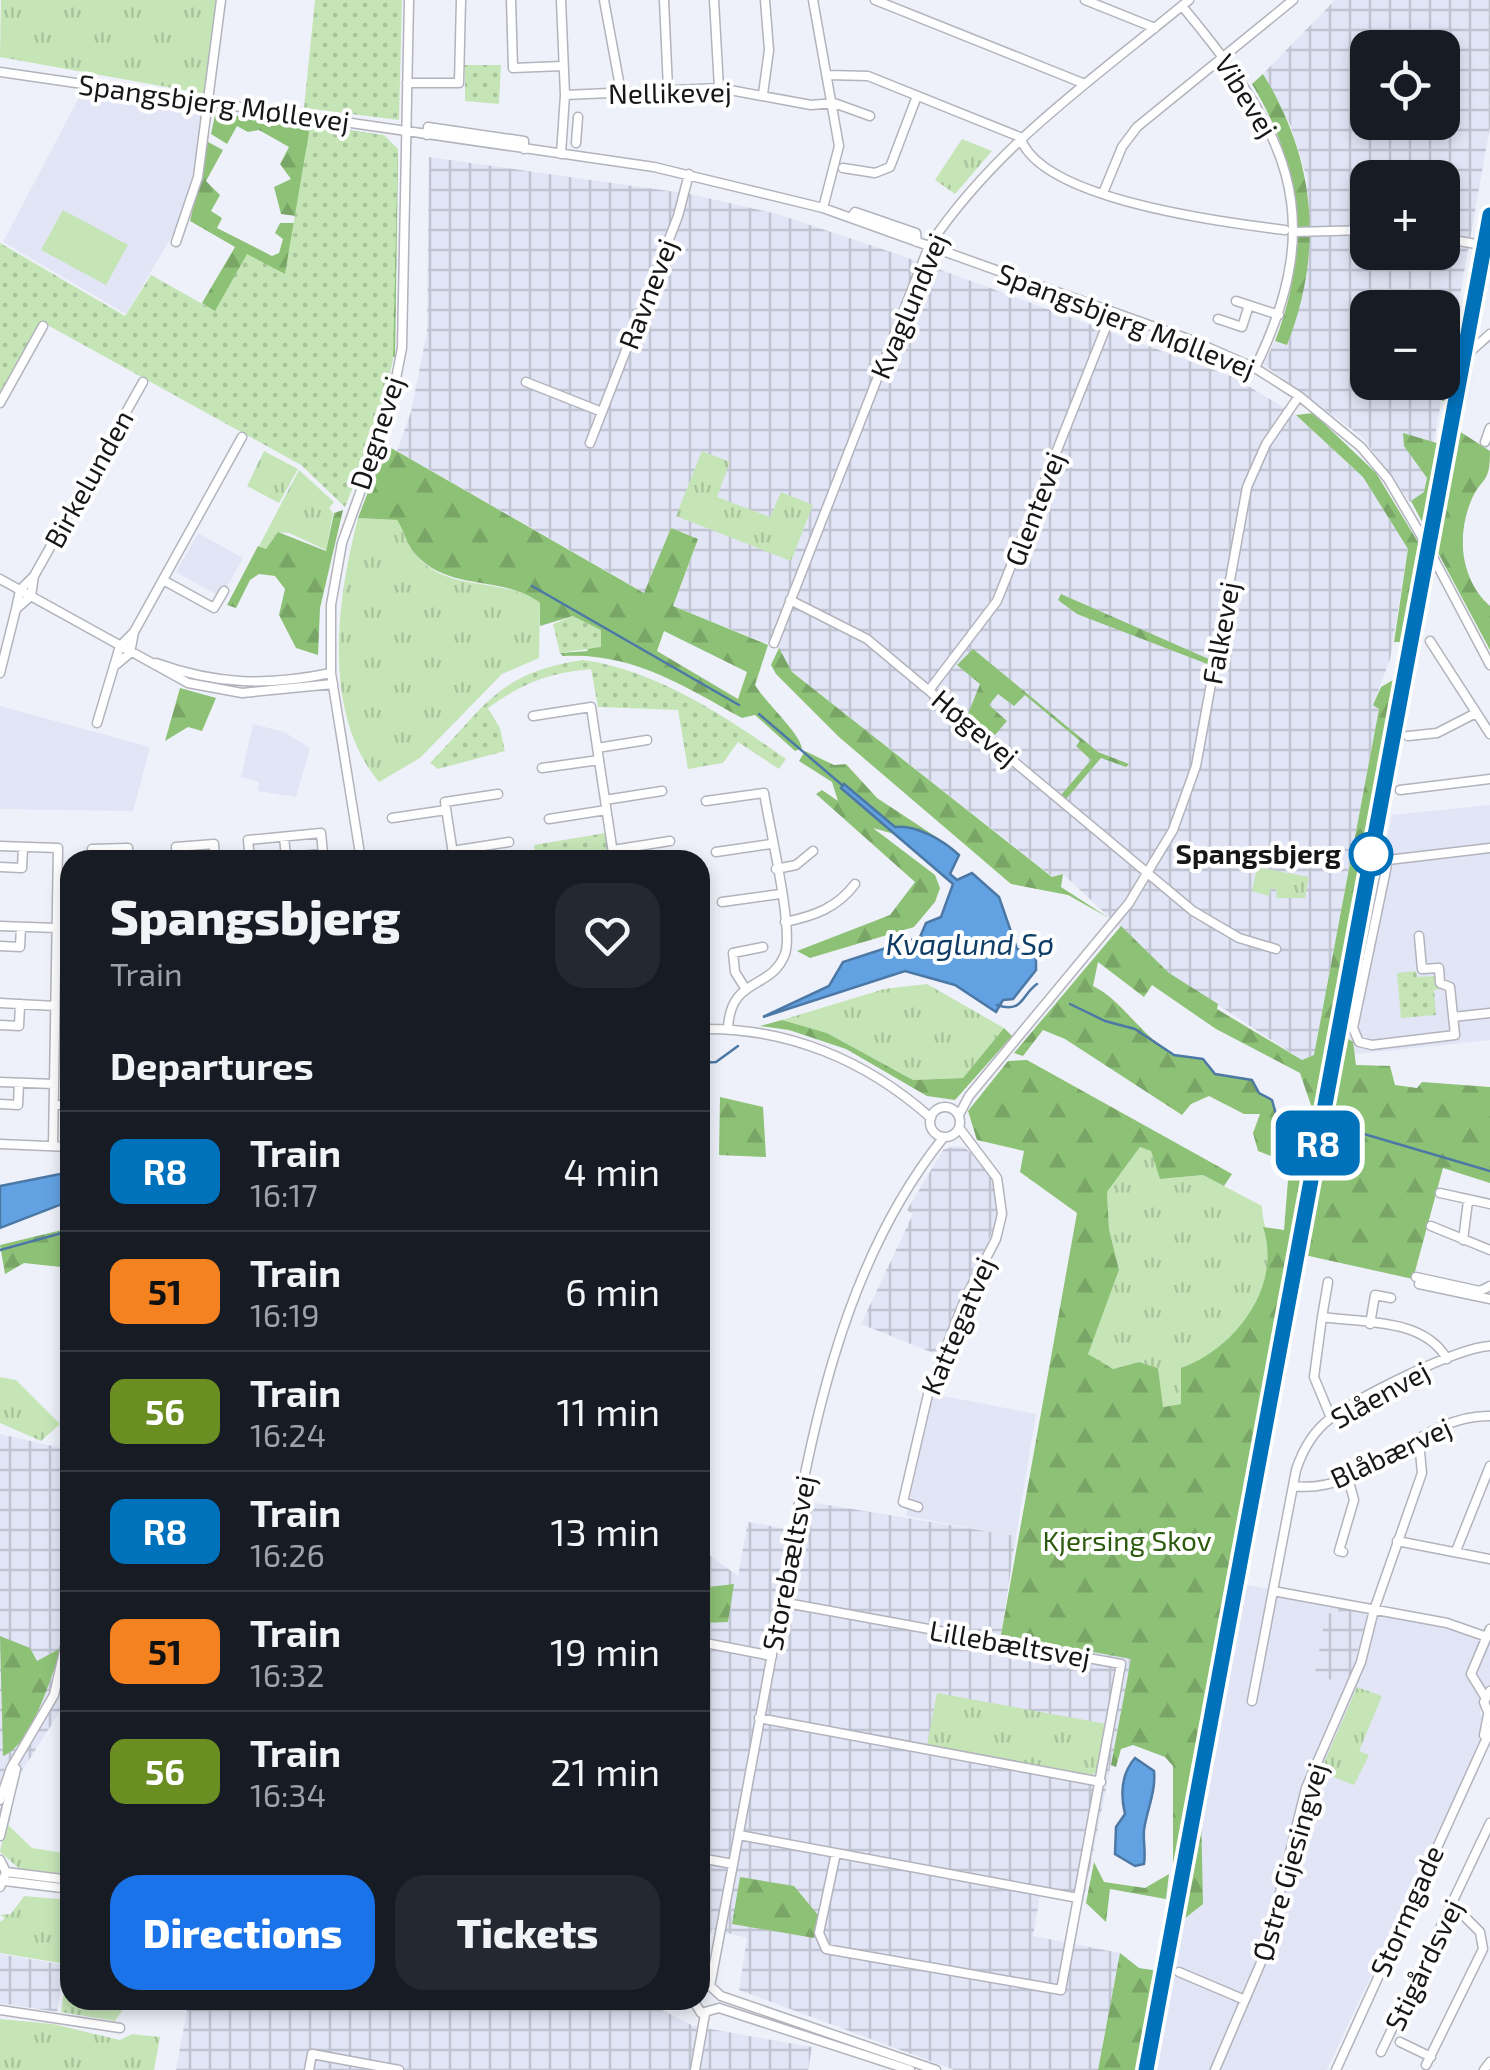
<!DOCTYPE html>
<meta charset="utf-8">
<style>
body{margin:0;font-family:"Exo 2",sans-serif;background:#242831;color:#f1f3f6;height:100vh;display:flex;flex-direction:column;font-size:38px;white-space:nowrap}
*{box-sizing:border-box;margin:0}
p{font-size:32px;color:#9ea1a6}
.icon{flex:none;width:55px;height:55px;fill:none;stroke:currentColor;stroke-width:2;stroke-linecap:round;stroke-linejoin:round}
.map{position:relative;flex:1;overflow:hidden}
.sheet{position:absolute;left:60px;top:850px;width:650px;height:1160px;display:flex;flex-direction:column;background:#171b24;border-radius:30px;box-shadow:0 5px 15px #0003}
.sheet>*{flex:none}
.badge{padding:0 20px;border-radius:15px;font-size:35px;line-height:65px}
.tools{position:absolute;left:1350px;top:30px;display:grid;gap:20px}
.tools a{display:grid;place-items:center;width:110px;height:110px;border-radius:20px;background:#171b24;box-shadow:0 5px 15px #0003;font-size:50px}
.map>.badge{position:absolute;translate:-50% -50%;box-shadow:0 0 0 5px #fff}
h2{padding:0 50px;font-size:38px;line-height:90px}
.round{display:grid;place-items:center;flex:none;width:105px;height:105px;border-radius:30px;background:#242831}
.summary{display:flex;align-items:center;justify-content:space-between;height:170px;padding:0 50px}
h1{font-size:48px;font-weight:800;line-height:75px}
.primary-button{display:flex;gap:20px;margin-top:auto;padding:20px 50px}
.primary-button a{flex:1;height:115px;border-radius:30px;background:#1a73e8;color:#fff;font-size:40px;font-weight:800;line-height:115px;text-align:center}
.primary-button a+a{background:#242831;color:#f1f3f6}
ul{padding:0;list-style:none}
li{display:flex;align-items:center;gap:30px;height:120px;padding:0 50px;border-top:2px solid #363941}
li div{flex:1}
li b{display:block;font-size:38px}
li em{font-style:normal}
li .badge{min-width:110px;font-weight:700;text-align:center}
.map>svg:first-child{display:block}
.built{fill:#e1e5f5}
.industrial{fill:url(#industrial-grid);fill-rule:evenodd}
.grass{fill:url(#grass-tufts)}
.forest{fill:url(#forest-firs);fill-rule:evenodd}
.park{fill:url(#park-dots)}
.pitch{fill:#c5e5b7}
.water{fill:#62a2e2;stroke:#4c78a6;stroke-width:2.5}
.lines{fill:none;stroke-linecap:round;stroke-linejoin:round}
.stream{stroke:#4c78a6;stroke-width:2.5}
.minor-casing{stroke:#b2b3bc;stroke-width:11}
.minor{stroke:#fff;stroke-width:8}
.rail{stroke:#67686d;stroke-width:2.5;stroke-dasharray:20 10;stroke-linecap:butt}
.minor-bridge-casing{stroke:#b2b3bc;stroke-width:11;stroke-linecap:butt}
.minor-bridge{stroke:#fff;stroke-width:8}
.line-casing{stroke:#fff;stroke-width:22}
.line{stroke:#0072bc;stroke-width:15}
.stop-dot{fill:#fff;stroke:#0072bc;stroke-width:5}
.labels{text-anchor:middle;stroke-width:8;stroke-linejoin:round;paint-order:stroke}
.street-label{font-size:28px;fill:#17171a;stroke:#fff}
.stop-label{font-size:28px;font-weight:bold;fill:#17171a;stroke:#fff;text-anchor:end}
.park-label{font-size:28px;fill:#2c5b0e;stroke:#fff}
.water-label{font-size:30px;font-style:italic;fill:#0e3d67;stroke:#fff}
</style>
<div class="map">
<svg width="1490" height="2070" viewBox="0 0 1490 2070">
<defs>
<pattern id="industrial-grid" width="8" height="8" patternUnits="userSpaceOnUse" patternTransform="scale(2.5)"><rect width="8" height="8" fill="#e1e5f5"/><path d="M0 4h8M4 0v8" fill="none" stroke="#c0c4d1"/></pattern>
<pattern id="grass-tufts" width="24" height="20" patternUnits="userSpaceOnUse" patternTransform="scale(2.5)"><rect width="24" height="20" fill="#c5e5b7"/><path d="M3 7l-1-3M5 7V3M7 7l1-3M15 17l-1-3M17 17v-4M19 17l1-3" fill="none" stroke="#a8c49d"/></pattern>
<pattern id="forest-firs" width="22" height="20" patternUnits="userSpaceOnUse" patternTransform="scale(2.5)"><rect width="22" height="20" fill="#8dc176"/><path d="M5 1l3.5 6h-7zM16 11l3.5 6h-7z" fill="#79a566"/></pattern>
<pattern id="park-dots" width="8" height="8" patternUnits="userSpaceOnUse" patternTransform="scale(2.5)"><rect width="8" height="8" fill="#c5e5b7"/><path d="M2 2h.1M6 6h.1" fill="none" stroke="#a8c49d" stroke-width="1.8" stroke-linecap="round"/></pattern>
</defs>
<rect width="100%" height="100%" fill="#eff1fa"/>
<path class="built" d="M83,90L203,107L191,184L176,229L126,314L3,242Z
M198,533L243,558L221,597L176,572Z
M0,706L150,747L133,811L0,809Z
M253,724L284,732L310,748L296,797L258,791L259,782L241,777Z
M1490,805V1040L1347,1055L1350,1029L1347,1028L1392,815Z
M933,1394L1036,1414L1016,1536L906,1516Z
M1240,1584L1446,1620L1490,1636V1690L1482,1697L1480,1714L1489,1723L1327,2070H1147Z"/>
<path class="industrial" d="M1335,0H1490V127L1425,492L1410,502L1362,437L1263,364L1275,341L1287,345L1307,178L1290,124L1263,74ZM1368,48H1442V122H1368ZM1368,178H1442V252H1368ZM1368,308H1442V382H1368Z
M429,157L690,194L777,214L900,255L1233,377L1296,415L1363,477L1408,549L1390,659L1373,705L1379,708L1314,1055L1302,1060L1169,973L1063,874L1053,877L792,672L778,648L673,606L698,540L671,528L645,593L397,451L411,412L427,332Z
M954,1146L964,1147L982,1162L995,1183L998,1210L992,1233L936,1354L861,1324L913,1214L907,1210L943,1150Z
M0,1434L70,1450V1682L66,1702L18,1777L7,1834L0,1835Z
M810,1502L1016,1536L1001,1635L1132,1658L1083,1903L1040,1896L1033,1936L1120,1953L1098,2070H954L739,1990L747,1938L712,1929L700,1966V1548L738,1576L748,1522L804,1532Z
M1339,1607L1368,1615L1347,1687L1315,1673L1326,1613L1337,1614Z
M0,1954L64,1965L57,2012L0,2003Z
M189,2000H643L693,2026L812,2047L808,2070H176Z"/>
<path class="grass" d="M1,0H217L206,94L0,57Z
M962,139L992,151L955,194L935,180Z
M264,451L298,469L279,503L247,486Z
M702,451L730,462L717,497L770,517L781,492L813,505L791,561L676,516Z
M299,470L334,502L329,508L333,513L326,550L289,533L278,532L266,549L259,546Z
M358,518L397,520C404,531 408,545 416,555C447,594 505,576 540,603L539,658L502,674L420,758L379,782C321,712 337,599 358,518Z
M1257,867L1309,877L1305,898H1276L1277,890L1271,888L1269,896L1252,891Z
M927,984L1004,1028L963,1078L913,1080L827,1033L782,1020L884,989Z
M1140,1147L1151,1151L1161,1179L1203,1175L1262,1206C1262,1220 1268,1233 1269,1246C1270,1301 1231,1350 1181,1369V1404L1162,1407L1158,1368L1139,1362L1113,1369L1087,1354L1119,1270L1109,1229L1107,1192Z
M0,1377L16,1380L60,1424L41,1441L0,1423Z
M1357,1687L1382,1696L1359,1751L1369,1755L1354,1785L1320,1772Z
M937,1693L1107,1724L1097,1771L1092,1775L927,1745Z
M6,1823L32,1848L70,1854V1877L21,1870L0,1852Z
M24,1896L70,1900L66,1964L0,1953V1922L5,1918L0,1915L11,1914Z
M70,1948V2000H129L115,2021L61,2012Z
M0,2019L53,2024L120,2040L132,2034L160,2037L154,2070H0Z"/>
<path class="forest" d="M1263,74C1316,160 1324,251 1287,345L1275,341C1310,252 1302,166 1252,84Z
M216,110L234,117L245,114L374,134L398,153L395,357H385L379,399L385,401L378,424L202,303L235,247L190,221L208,142L223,150L206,181L220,195L211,211L222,218L217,228L272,256L279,253L283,239L275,233L280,223H294L296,216L281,214L274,187L291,179L280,164L289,147L259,130L248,132L237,126L227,144L211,134Z
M1463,325L1451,404L1417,391L1420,383L1442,382L1443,326Z
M1447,406L1450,407L1428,533L1411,501L1424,492L1427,478L1404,446L1403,433L1437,443Z
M1313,413L1376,473L1418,542V554L1315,1117L1300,1073L1216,1029L1152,985L1144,997L1098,962L1093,986C1123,1001 1140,1035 1172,1053C1181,1058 1193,1056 1203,1059L1215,1074L1252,1080L1259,1093L1272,1100L1276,1114L1298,1123L1281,1153L1271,1156L1258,1151L1253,1133L1260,1114H1244L1209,1096L1191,1104L1182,1115L1065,1039L1043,1030L1023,1056L1014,1053L1121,926L1169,973L1218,1004L1217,1009L1302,1060L1314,1055L1379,709L1373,705L1381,687L1393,680L1400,642H1394L1408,549L1363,477L1296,415Z
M1456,429L1490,451C1490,486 1482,475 1471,501C1456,537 1461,580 1490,606V650L1436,549Z
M386,445L644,593L671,528L698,539L673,606L768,645L755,685C766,703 799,732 802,748L795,751L755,715L742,718C684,686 632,652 563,656L560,653L588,651L573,616L540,626V603C504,575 450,592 416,555C406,544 405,532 397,520L358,518ZM664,631L747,672L738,699L657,651Z
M343,510L320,608L318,655L296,648L279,615L285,589L275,576L259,574L250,580L236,608L227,605L258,546L266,549L278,532L326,551L334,513Z
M1061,594L1211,660L1210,665L1077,614L1058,600Z
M779,648L792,672L1052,877L1063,874L1061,887L1109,918L1068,895L1011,884L839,737L776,674L771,665Z
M973,649L1098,752L1129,764L1126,767L1101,758L1066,799L1061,795L1091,760L1076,746L1080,741L1025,695L1014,706L998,694L989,705L1007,721L994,736L968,714L980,684L957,665Z
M180,688L216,698L202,731L188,727L165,741Z
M805,751L834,765L846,764L877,798L947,844L905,826L894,834L873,828L935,875L940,888L935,902L914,927L810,958L797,951L890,915L915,882L816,794L822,790L838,801L832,782L799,761Z
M782,1020L827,1033L913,1080L963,1078L1004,1028L1012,1036L955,1100L927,1096L846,1049L789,1030L760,1026Z
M1341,1034L1353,1042L1356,1065L1390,1066L1395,1085L1417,1088L1422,1082L1490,1087V1183L1443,1168L1413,1279L1300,1254Z
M1027,1060L1232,1174L1224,1186L1203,1175L1160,1179L1151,1151L1140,1147L1107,1192L1109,1229L1119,1270L1088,1354L1113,1369L1139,1362L1158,1368L1163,1407L1181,1404V1368C1235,1349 1283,1286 1263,1227L1284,1230L1288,1180L1299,1134L1315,1131L1173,1894V1766L1165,1757L1133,1745L1121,1749L1116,1767L1111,1765L1131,1659L1001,1635L1077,1213L1020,1172L1024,1151L977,1140L968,1111L1008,1061Z
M720,1097L763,1107L766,1157L719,1155Z
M70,1228V1253L61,1245V1267L24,1263L5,1274L0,1245Z
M734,1584L728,1622L702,1623L700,1588Z
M0,1636L30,1648L37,1661L61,1648C52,1676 31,1746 3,1756Z
M1201,1813L1203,1904L1179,1923Z
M1094,1862L1104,1882L1145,1888L1169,1874L1166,1899L1110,1889L1106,1922L1086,1903Z
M740,1877L794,1886L818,1915L814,1938L732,1924Z
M1120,1953L1139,1968L1159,1971L1142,2070H1098Z"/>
<path class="park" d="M315,0H402L399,120L304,108Z
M465,65H501L499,104L465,101Z
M310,126L384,135L398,149L393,360L379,422L345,507L301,465L42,322L0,393V243L125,316L151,275L215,311L247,254L285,274Z
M573,616L601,630V647L560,653L553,624Z
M583,660C658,671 725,716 786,759L779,769L738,742L723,763L688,769L678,710L598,707L591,669C548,673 523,683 488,708L500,728L505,751L438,769L430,763C486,706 497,673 583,660Z
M605,833L609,860H536L534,845Z
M1416,971L1417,977L1435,976L1436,985L1444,989L1434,990L1436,1015L1401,1018L1397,973Z"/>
<path class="pitch" d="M63,210L128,245L106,285L41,250Z"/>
<path class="water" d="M844,784L895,827C916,824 944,841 959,855L950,874L957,880L972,873L999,897L1017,949L1036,956V970L1013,999L1003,1000L996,1012L955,985L905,971L763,1017L829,986L843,962L920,937L926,923L941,917L953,884L841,788Z
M70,1172V1201L0,1228V1186Z
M1135,1758L1154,1771C1156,1792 1147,1809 1144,1830C1143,1842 1146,1853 1144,1864L1135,1866L1115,1854L1116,1827L1125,1814C1120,1793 1121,1774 1135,1758Z"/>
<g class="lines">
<path class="stream" d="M532,586L739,705
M759,714L842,785
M1070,1004L1105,1021L1135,1029L1174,1055L1203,1059L1215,1074L1252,1080L1259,1093L1272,1100L1276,1114L1298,1123
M997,1005C1023,1014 1021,995 1037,984
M700,1063L716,1062L738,1046
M1330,1124L1490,1171
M0,1250L69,1231"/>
<g class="minor-casing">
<path id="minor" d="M511,0L513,68L562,66
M561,0L565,95L561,154
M604,0L621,92
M664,0L668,89
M714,0L719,88
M813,0L839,146L823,208
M875,0L1085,84
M1085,0L1155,28
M1182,6C1284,129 1332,211 1255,368
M0,72L654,167L823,208L1191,340L1255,368L1299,396L1361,447L1388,479L1418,530
M828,75L868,76L1020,137C1040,200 1227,223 1285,230
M407,83H459L461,0
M763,94L769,50L765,0
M565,95L719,88L811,105L834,103L870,116
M427,135L428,127L524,141V149
M576,143L578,117
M843,168L875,173L890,167L917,96
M1103,193L1122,147L1137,127L1293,0
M851,218L855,212L916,233L917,242
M1293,232L1368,230
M1442,238L1476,244
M176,242L198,177L221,0
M1236,301L1279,315
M1218,319L1242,327L1249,305
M1471,351L1490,334
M526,382L602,412
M0,403L43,326
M1485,442L1490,428
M590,443L678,216L689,174
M1434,559L1490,665
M34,576L143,382
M34,576L31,596L16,609L20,590Z
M0,579L188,683L242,693L333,684
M163,580L214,608L224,591
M790,600L867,639L1193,911L1239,938L1276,949
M1430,641L1490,734
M774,643L929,246C997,144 1096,77 1189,0
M156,663C217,685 268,686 331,673
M117,664L130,653L134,632
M0,673L16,609
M930,689L997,601L1112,312
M533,716L591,707L614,860
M97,723L120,646L134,632L242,437
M1408,736L1437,733L1476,713
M597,748L647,740
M542,768L599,760
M1400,790L1490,779
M605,800L662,791
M706,801L764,793C769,825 794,930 785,954C771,991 730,976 728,1029
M392,818L446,810
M549,819L606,810
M0,846L58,848L53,1146
M613,850L670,841
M452,851L509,842
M716,852L771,844
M92,860V849L128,848V860
M177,860L176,847L214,844L215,860
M250,860L248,840L321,833L323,854L286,857L284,837
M361,860L331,673V605L342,543L390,409L402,348L409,0
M454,860L445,802L498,794
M0,867L22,868L23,847
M776,869L796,865L813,851
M722,902L780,894
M785,922C814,916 837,908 855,884
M0,926L57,928
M1419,936L1422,969L1439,968L1440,983L1450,987L1455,1035L1372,1045L1359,1042L1353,1028L1388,860L1490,848
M0,946L20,947L21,927
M745,988L735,972L733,953L763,947
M0,1003L55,1006
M1453,1017L1490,1013
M0,1025L19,1026L20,1004
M700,1029C787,1027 866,1060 931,1118
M0,1082L54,1084
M0,1104L18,1105L19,1083
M54,1105H70
M930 1122a15 15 0 1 1 30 0a15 15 0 1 1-30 0Z
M959,1115L969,1096L1129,903L1173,830L1196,766L1247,487L1266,444L1299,396
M0,1144L70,1147
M1440,1193L1490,1204
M1431,1226L1490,1250
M1463,1240L1468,1201
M1416,1277L1480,1291L1490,1286
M1419,1284L1490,1299
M1322,1317L1328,1282
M1370,1324L1375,1295L1391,1298
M1331,1418L1314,1377L1322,1317C1364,1323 1424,1318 1447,1359
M1293,1486C1366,1496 1419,1414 1490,1416
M918,1507L903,1502L929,1390L966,1297L996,1239L1002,1214L997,1178L960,1129
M1397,1541L1490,1559
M1456,1551L1490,1466
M1343,1552L1339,1551L1354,1500L1348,1478
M1273,1591L1447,1623L1487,1637
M781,1602L1121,1664L1061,1990L826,1949L819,1933L836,1853
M700,1642L772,1656
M1490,1691L1484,1702L1490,1717
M1485,1697L1471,1674L1490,1629
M1252,1701L1296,1470C1303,1449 1313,1431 1331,1418C1360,1396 1456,1348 1490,1346
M759,1718L1101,1782
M1484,1735L1488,1715
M0,1800L11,1768L54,1695L70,1625
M739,1835L1078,1898
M0,1836L16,1769
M700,1858L733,1864
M0,1860L6,1872L0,1887
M6,1872L70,1880
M5,1881L70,1889
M1179,1972L1245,2000
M710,1986C732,1872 753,1757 774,1643C805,1470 830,1279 943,1138
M710,1986L721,1996L936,2070
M693,2000L701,2013L719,2008
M719,2008L910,2070
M0,2010L120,2028
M1400,2042L1431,2057
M1381,2052L1490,1823
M1426,2065L1483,1949L1480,1932L1453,1905
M309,2070L312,2054L399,2070
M695,2070L705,2014
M1215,2070L1265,1953L1306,1788L1361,1662L1374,1610L1422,1473L1419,1441
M1336,2070L1490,1731
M1484,2070L1490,2062"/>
</g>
<use href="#minor" class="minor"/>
<path class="rail" d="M1146,2070L1490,215"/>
<g class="minor-bridge-casing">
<path id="minor-bridge" d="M1418,530L1434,559"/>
</g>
<use href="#minor-bridge" class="minor-bridge"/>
</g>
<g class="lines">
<g class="line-casing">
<path id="line" d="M1146,2070L1490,215"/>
</g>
<use href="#line" class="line"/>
</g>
<circle class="stop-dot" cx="1371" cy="854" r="20"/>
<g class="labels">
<g class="street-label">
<text transform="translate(670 93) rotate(-1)" y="10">Nellikevej</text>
<text transform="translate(1246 96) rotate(58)" y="10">Vibevej</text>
<text transform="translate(214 103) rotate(8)" y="10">Spangsbjerg Møllevej</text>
<text transform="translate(648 294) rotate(-69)" y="10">Ravnevej</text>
<text transform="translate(909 306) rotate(-67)" y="10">Kvaglundvej</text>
<text transform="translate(1126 321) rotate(21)" y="10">Spangsbjerg Møllevej</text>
<text transform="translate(377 433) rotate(-72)" y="10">Degnevej</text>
<text transform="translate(89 479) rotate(-61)" y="10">Birkelunden</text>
<text transform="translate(1035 509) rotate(-69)" y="10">Glentevej</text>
<text transform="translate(1221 633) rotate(-80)" y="10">Falkevej</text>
<text transform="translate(975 728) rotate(40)" y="10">Høgevej</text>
<text transform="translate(958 1326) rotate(-67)" y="10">Kattegatvej</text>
<text transform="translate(1380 1395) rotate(-29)" y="10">Slåenvej</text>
<text transform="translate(1391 1453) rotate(-25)" y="10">Blåbærvej</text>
<text transform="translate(789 1563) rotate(-79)" y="10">Storebæltsvej</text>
<text transform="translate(1010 1644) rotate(10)" y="10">Lillebæltsvej</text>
<text transform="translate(1290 1862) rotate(-74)" y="10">Østre Gjesingvej</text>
<text transform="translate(1407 1911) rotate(-66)" y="10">Stormgade</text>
<text transform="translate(1424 1965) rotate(-64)" y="10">Stigårdsvej</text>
</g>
<g class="stop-label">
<text x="1341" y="864">Spangsbjerg</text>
</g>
<g class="park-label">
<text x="1127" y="1551">Kjersing Skov</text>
</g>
<g class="water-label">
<text x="970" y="955">Kvaglund Sø</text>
</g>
</g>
</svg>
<div class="tools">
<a><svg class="icon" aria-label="locate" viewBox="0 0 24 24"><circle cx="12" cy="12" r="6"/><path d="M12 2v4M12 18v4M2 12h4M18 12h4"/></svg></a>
<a>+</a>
<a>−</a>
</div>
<b class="badge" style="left:1318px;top:1143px;background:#0072bc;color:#fff">R8</b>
<section class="sheet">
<div class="summary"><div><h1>Spangsbjerg</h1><p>Train</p></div><a class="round"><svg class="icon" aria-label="heart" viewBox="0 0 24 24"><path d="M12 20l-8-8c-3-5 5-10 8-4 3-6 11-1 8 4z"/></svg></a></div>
<h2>Departures</h2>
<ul>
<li><span class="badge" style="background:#0072bc;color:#fff">R8</span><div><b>Train</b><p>16:17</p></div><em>4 min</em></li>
<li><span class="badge" style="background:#f58220;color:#111">51</span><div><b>Train</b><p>16:19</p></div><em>6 min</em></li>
<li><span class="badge" style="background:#6b8e23;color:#fff">56</span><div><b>Train</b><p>16:24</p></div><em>11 min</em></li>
<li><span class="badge" style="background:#0072bc;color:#fff">R8</span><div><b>Train</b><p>16:26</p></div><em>13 min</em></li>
<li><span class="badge" style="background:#f58220;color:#111">51</span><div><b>Train</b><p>16:32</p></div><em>19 min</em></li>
<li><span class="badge" style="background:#6b8e23;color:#fff">56</span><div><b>Train</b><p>16:34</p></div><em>21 min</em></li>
</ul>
<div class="primary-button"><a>Directions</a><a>Tickets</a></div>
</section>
</div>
